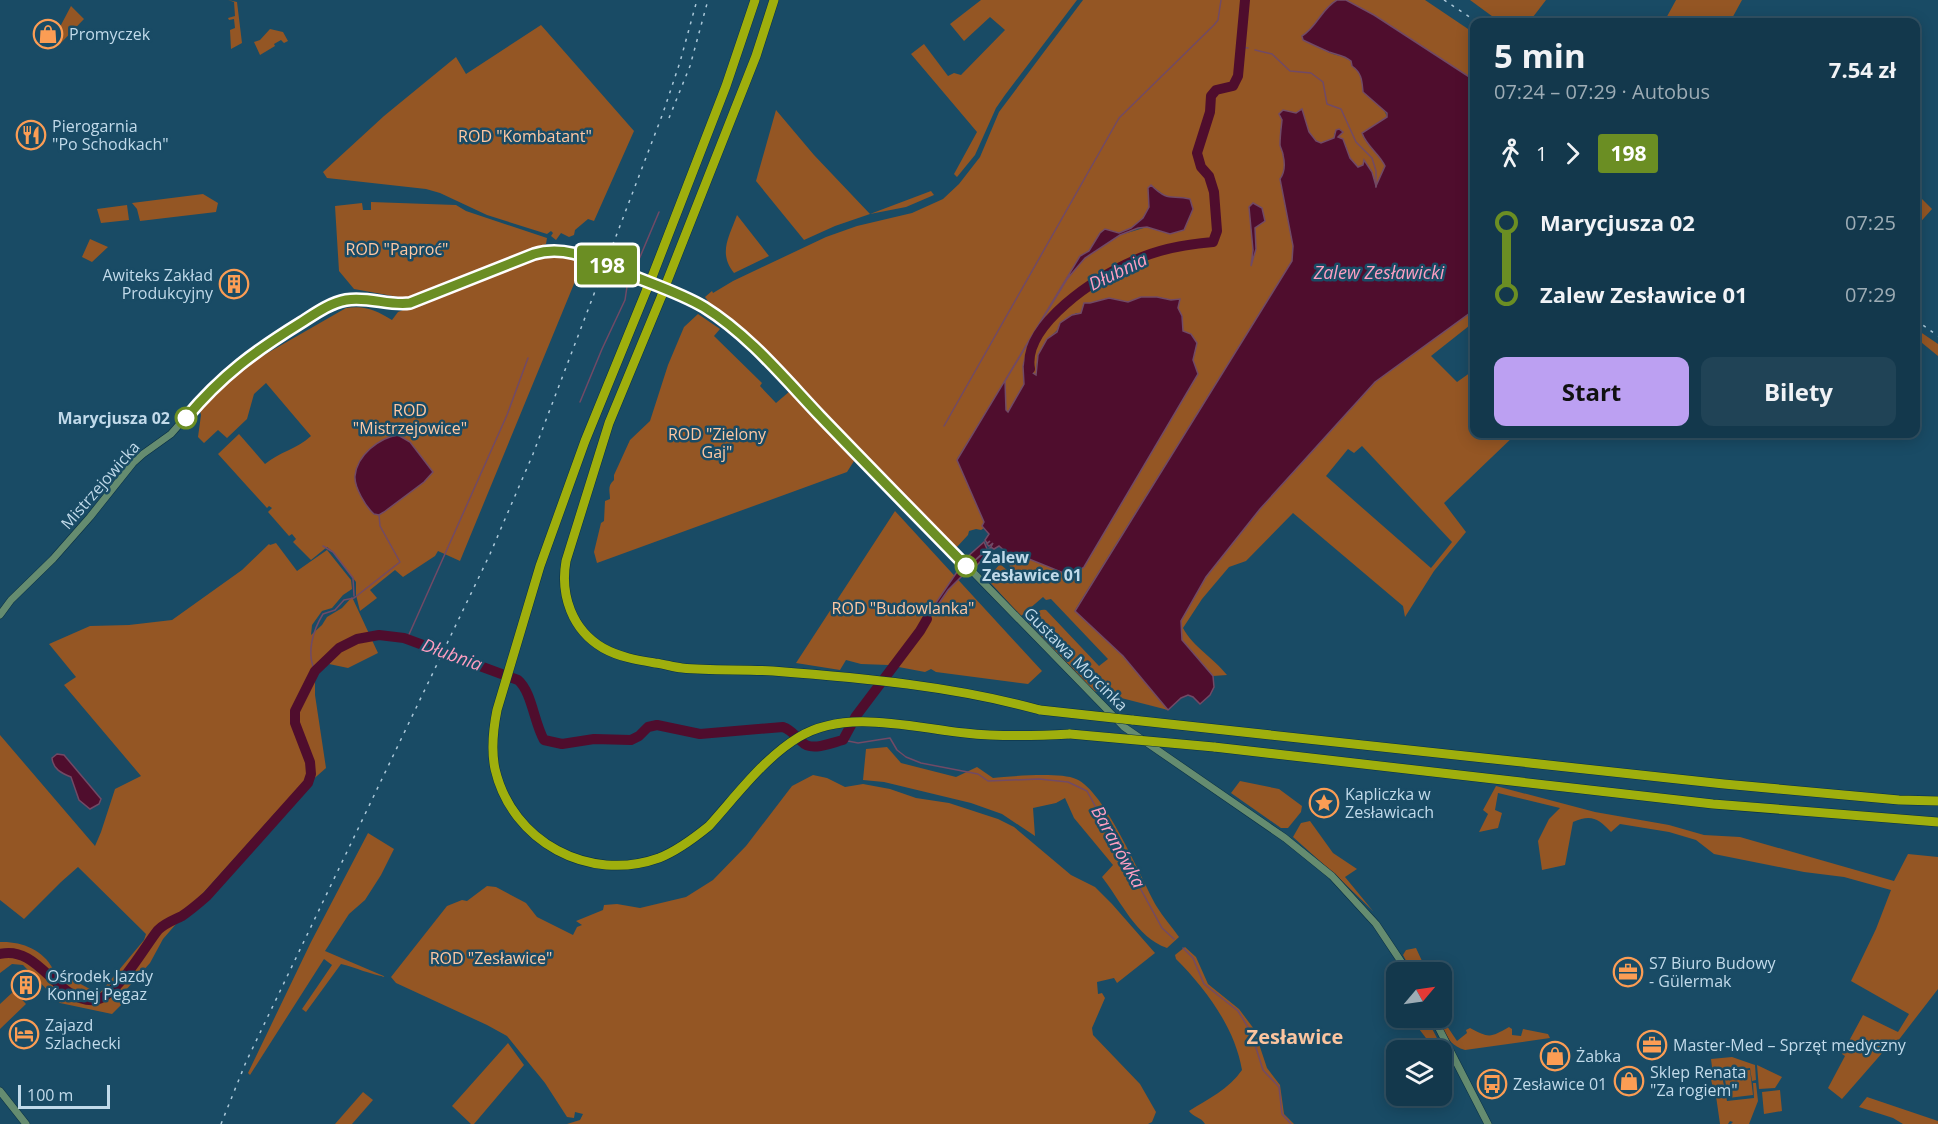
<!DOCTYPE html>
<html lang="pl">
<meta charset="utf-8">
<style>
body{margin:0;font-family:"Open Sans",sans-serif;background:#204356;color:#f1f3f6;height:100vh;display:flex;flex-direction:column;font-size:22px;white-space:nowrap}
*{box-sizing:border-box;margin:0}
p{font-size:20px;color:#9dacb5}
.icon{flex:none;width:33px;height:33px;fill:none;stroke:currentColor;stroke-width:2;stroke-linecap:round;stroke-linejoin:round}
.map{position:relative;flex:1;overflow:hidden}
.drawer{position:absolute;left:1470px;top:18px;width:450px;height:420px;display:flex;flex-direction:column;background:#13384c;border-radius:12px;box-shadow:0 3px 15px #0003,0 0 0 2px #325264}
.drawer>*{flex:none}
.badge{padding:0 12px;border-radius:4px;font-size:21px;line-height:39px}
.needle{width:39px;rotate:61deg}
.controls{position:absolute;left:1386px;top:962px;display:grid;gap:12px}
.controls a{display:grid;place-items:center;width:66px;height:66px;border-radius:12px;background:#13384c;box-shadow:0 3px 15px #0003,0 0 0 2px #325264;font-size:30px}
.scale{position:absolute;left:18px;bottom:15px;width:92px;box-sizing:border-box;padding-left:6px;border:3px solid #c1daea;border-top:0;font-size:16px;line-height:21px;white-space:nowrap;color:#c1daea;-webkit-text-stroke:4px #194b65;paint-order:stroke}
.map>.badge{position:absolute;translate:-50% -50%;box-shadow:0 0 0 3px #fff}
.legs{display:flex;align-items:center;gap:9px;height:66px;padding:0 24px;font-size:20px}
.legs p{margin-inline-start:auto}
.headline{display:flex;align-items:center;justify-content:space-between;height:102px;padding:0 24px}
h1{font-size:33px;font-weight:700;line-height:45px}
.button{display:flex;gap:12px;margin-top:auto;padding:12px 24px}
.button a{flex:1;height:69px;border-radius:12px;background:#bca0f2;color:#111;font-size:24px;font-weight:700;line-height:69px;text-align:center}
.button a+a{background:#204356;color:#f1f3f6}
ul{padding:0 24px;list-style:none}
li{display:flex;align-items:center;gap:21px;height:72px;font-size:22px}
li i{display:grid;place-items:center;width:9px;height:100%;margin:0 8px;background:currentColor}
li i::after{content:'';width:15px;height:15px;margin:-8px;border:4px solid;border-radius:50%;background:#13384c}
li p{margin-inline-start:auto}
li:first-child i{background:linear-gradient(#0000 50%,currentColor 0)}
li:last-child i{background:linear-gradient(currentColor 50%,#0000 0)}
.map>svg:first-child{display:block}
.green{fill:#945624;fill-rule:evenodd}
.water{fill:#4f0d2d;stroke:#714a66;stroke-width:1.5}
.lines{fill:none;stroke-linecap:round;stroke-linejoin:round}
.stream{stroke:#714a66;stroke-width:1.5}
.river{stroke:#4f0d2d;stroke-width:10}
.secondary-casing{stroke:#092f43;stroke-width:8}
.highway-casing{stroke:#092f43;stroke-width:10}
.secondary{stroke:#658c70;stroke-width:7}
.highway{stroke:#9faf0d;stroke-width:9}
.rail{stroke:#abc8d9;stroke-width:1.5;stroke-dasharray:3 6;stroke-linecap:butt}
.highway-bridge-casing{stroke:#092f43;stroke-width:10;stroke-linecap:butt}
.highway-bridge{stroke:#9faf0d;stroke-width:9}
.line-1-casing{stroke:#fff;stroke-width:14}
.line-1{stroke:#6b8e23;stroke-width:9}
.stop-1-dot{fill:#fff;stroke:#6b8e23;stroke-width:3}
.labels{text-anchor:middle;stroke-width:5;stroke-linejoin:round;paint-order:stroke}
.poi-label{font-size:16px;fill:#c1daea;stroke:#194b65;text-anchor:start}
.park-label{font-size:16px;fill:#ffc8a3;stroke:#194b65}
.stop-label{font-size:16px;font-weight:bold;fill:#c1daea;stroke:#194b65;text-anchor:end}
.street-label{font-size:16px;fill:#c1daea;stroke:#194b65}
.water-label{font-size:18px;font-style:italic;fill:#fd9ec1;stroke:#194b65}
.quarter-label{font-size:20px;font-weight:bold;fill:#fbc49f;stroke:#194b65}
</style>
<div class="map">
<svg width="1938" height="1124" viewBox="0 0 1938 1124">
<rect width="100%" height="100%" fill="#194b65"/>
<path class="green" d="M228,0L237,2L242,43L231,49L230,30L235,28L234,19L229,20L228,18L235,16L234,2Z
M981,0H1077L1005,95L996,108L975,155L957,177L954,174L977,132L911,54L924,44L948,76L954,73L961,75L1005,30L990,17L964,41L950,24Z
M1083,0H1337C1322,8 1317,27 1302,36L1306,42C1315,43 1320,48 1328,52C1336,56 1343,55 1351,61L1352,66C1362,73 1362,81 1363,92C1372,98 1384,106 1387,117L1362,134C1367,146 1379,153 1385,165L1376,187L1374,185L1372,172L1364,160L1363,165L1358,167L1350,158L1343,139L1338,137L1342,131L1339,129L1334,134V138L1330,141H1325L1321,143C1311,140 1304,122 1296,113L1289,112C1268,136 1294,158 1280,179L1293,246L1292,261L1075,610L1123,656L1168,710L1094,691L1027,622C1033,616 1038,608 1046,610L1099,666L1108,659L1051,599L1046,600L1043,597L1021,616L987,579L1000,564L1008,571L1010,566L1008,563L1015,554L1024,557L1193,360L1197,343L1183,331L1182,316L1171,300L1158,297H1141L1128,302L1109,298L1090,303H1084L1081,313H1076C1055,334 1036,342 1036,375L1033,373L1030,358L1023,366L1024,384L1008,412L1006,410L1004,383L957,459L984,522L982,526L984,528L981,530L976,529L969,531L968,535L956,548L944,537L941,536L762,350L734,325L706,304L708,301L705,297L712,291L713,293L733,281L826,237L857,226L912,213L943,199L959,184L980,157L999,112ZM1152,186L1168,198L1177,199L1170,234L1147,227L1120,235L1085,258L1069,275L1080,256L1089,251L1100,233L1105,229L1119,233L1131,228L1143,218L1149,207L1148,188Z
M1346,0H1425L1474,33V80L1374,15Z
M1470,0H1546L1533,17L1544,22H1500Z
M1676,0H1742L1730,22H1664Z
M71,6L84,19L58,46L52,42Z
M541,25L634,131L594,221L588,219L575,230L574,235L569,237L561,233L556,240L551,236L553,233L551,231L547,234L487,215L440,193L426,189L327,178L323,172L384,116L456,57L466,74Z
M270,29L283,32L288,41L284,43L281,40L274,44L275,46L260,55L254,42L260,40Z
M776,110L814,155L870,214L931,191L934,195L906,207L870,214L835,226L804,240L756,181Z
M1916,193L1932,209L1916,227Z
M203,194L218,203L216,212L140,221L137,209L132,203Z
M371,202L456,205L466,211L547,238L546,244L411,297L404,298L354,289L339,271L335,206L362,203L363,210H371Z
M127,205L129,220L101,223L97,209Z
M737,215L769,256L734,273C718,253 729,237 737,215Z
M90,239L108,247L92,262L82,257Z
M547,255H561L562,258H569L583,262L460,561L438,551L435,556L403,577L395,570L370,590L377,598L360,611L356,595V582L332,551L327,547L311,560L293,542L296,539L292,534L289,536L268,512L272,508L269,506L267,508L218,454L239,434L265,464C279,452 297,449 311,436L266,383L254,394L247,419L227,438L218,430L204,443L198,437L201,415L199,407L252,362L346,308C365,305 376,310 392,320L398,312Z
M1474,310V322L1431,356L1457,382L1474,370V434H1516L1444,503L1466,532L1434,571L1405,617L1403,606L1293,513L1246,561L1229,567L1202,599L1183,628C1193,647 1214,658 1227,675L1213,676L1182,640L1181,621L1206,577L1260,509L1375,382ZM1362,446L1452,542L1431,568L1326,476L1348,449L1354,453Z
M698,314L720,329L714,336L762,383L760,386L776,403L790,391L854,461L847,472L597,563L594,552L601,523L604,521L605,501L610,499C610,492 607,486 614,480V475L630,440L650,421L668,365L684,327Z
M1916,329L1938,344V356L1916,338Z
M895,511L1042,671L1028,684L936,672L931,669L925,672L888,665L861,664L846,660L840,670L796,663Z
M276,543L297,571L327,550L351,580L352,589L343,595L332,608L322,611L312,625L311,635L322,625L327,617L342,608L352,597L378,653L348,668L329,664L315,674V695L326,768L275,813L196,901L163,939L150,963L125,991L123,1003L112,1014L60,1003L23,965L12,964L0,973V942C20,941 43,949 53,969L99,994L144,940L146,934L78,867L61,882L24,919L0,900V735L95,846L101,832L115,789L141,776L64,685L76,677L49,644L90,626L129,625L172,620L242,570L269,544L270,545Z
M887,747L901,763L956,777L977,767L993,778C1011,776 1061,772 1076,779C1105,791 1140,877 1157,907C1163,917 1172,927 1179,937L1167,948C1136,937 1121,901 1102,877L1113,865L1074,818L1065,798L1056,803L1033,808L1035,836L1002,814L971,803L884,782L863,780L866,749Z
M813,775L827,778L845,787L863,784L890,789L916,798L949,803L998,819L1014,827L1071,875L1095,887L1112,904L1155,953L1117,983L1114,978L1097,982L1098,994L1102,993L1105,998L1092,1028L1093,1035L1140,1084L1156,1112L1152,1122L1148,1124H567L580,1120L583,1114L575,1112L574,1118L567,1117L545,1083L507,1036L487,1025L396,983L391,977L447,906L462,900L467,901L487,886L496,887L526,903L537,917L573,935L577,927L582,925L576,921L603,910L604,905L617,904L640,908L686,897L713,880L746,846L792,786Z
M1240,781L1279,789L1302,806L1301,812L1288,828H1281L1231,793Z
M1496,786L1595,812L1669,825L1704,835L1740,837L1894,881L1908,854L1938,857V989L1894,1046L1890,1044L1842,1099L1828,1088L1845,1056L1842,1054L1863,1015L1898,1032L1909,1014L1851,981L1876,929L1891,890L1844,877L1804,872L1714,854L1696,840L1669,832L1620,824L1611,832C1598,818 1591,814 1573,822L1565,865L1542,870L1538,841L1549,819L1560,808L1498,793L1495,810L1502,813L1498,828L1479,832L1488,814L1483,810Z
M1310,821L1333,853L1357,869L1345,877L1373,911L1340,879L1293,837L1301,823Z
M368,833L394,849L381,875L365,900L349,914L325,951L386,977C369,974 357,968 341,964L306,1012L302,1009L332,965L324,959L250,1075L248,1073L311,942Z
M1185,947L1196,957L1208,984L1239,1009L1254,1029L1267,1068L1280,1085L1284,1114L1294,1124H1205C1201,1117 1193,1117 1189,1111C1208,1099 1229,1089 1242,1070C1235,1028 1206,989 1176,959L1175,955Z
M1416,948L1422,961V972H1412L1403,955L1406,950Z
M14,991L26,1004L0,1029V1004Z
M1410,1017H1426L1439,1042L1432,1046Z
M1444,1026H1447L1457,1041L1467,1033L1466,1030L1470,1028C1489,1038 1490,1038 1509,1027L1512,1029V1035L1521,1036L1523,1029L1548,1034L1550,1038L1465,1050C1452,1046 1449,1040 1443,1029Z
M508,1043L524,1065L474,1124H471L452,1106Z
M1732,1057L1755,1065L1756,1080L1752,1081L1750,1068L1722,1071V1074L1713,1075L1711,1059Z
M1757,1065L1782,1077L1775,1088L1759,1089Z
M1750,1070L1753,1095L1728,1098L1724,1073Z
M1722,1076L1727,1101L1754,1098L1753,1083H1756L1758,1101L1749,1124H1731L1733,1122L1730,1121L1728,1124H1720L1715,1089H1713L1711,1079Z
M1780,1090L1782,1111L1764,1114L1762,1092Z
M363,1092L373,1100L352,1124H335Z
M1867,1097L1938,1121V1124H1903L1893,1118L1859,1107Z"/>
<path class="water" d="M1337,0H1346L1374,15L1474,80V310L1375,382L1260,509L1206,577L1181,621L1182,640L1213,676L1214,687L1210,695L1200,704L1193,697L1188,695L1181,698L1168,710L1123,656L1075,611L1292,261L1293,246L1280,179C1285,172 1285,163 1283,155C1283,152 1280,147 1280,145C1280,136 1281,129 1282,120L1279,114L1283,110L1296,113L1302,109L1309,132L1316,141L1321,143L1334,138L1336,130L1339,129L1343,132L1338,137L1343,139L1350,158L1358,167L1363,165L1364,160L1372,172L1376,186L1385,166C1379,153 1367,147 1362,133L1387,117V113L1363,92C1362,81 1362,73 1352,66L1351,61C1344,55 1337,55 1329,52C1320,48 1311,44 1303,40L1302,36C1317,27 1322,8 1337,0Z
M1151,185C1169,203 1171,194 1190,199L1193,209L1184,230L1170,234L1147,227L1138,228L1120,235L1085,258L1067,279L1005,381L1006,410L1008,412L1024,384L1023,366L1026,354L1030,358L1033,373L1036,375L1038,355L1047,339L1057,332L1060,323L1072,315L1081,313L1084,303H1090L1109,298L1128,302L1141,297H1157L1171,300L1180,299L1178,308L1182,316L1183,331L1191,334L1197,343L1193,360L1198,374L1084,567L1071,576L1024,557L1006,552L999,546L994,549L991,547L993,543L989,546L987,544L990,541L987,543L985,540L989,534L982,526L984,522L957,460L1080,256L1089,251L1100,233L1105,229L1119,233L1131,228L1143,218L1149,207L1148,188Z
M1253,203L1262,208L1265,221L1255,228L1256,249L1251,266L1253,250L1249,207Z
M398,435L410,442L433,472L424,482L384,512L379,515L374,514C366,507 354,487 355,476C357,455 379,438 398,435Z
M984,542L987,549L972,563L990,548L992,550L975,567L966,558Z
M959,569L964,574L948,590L920,631L925,619Z
M57,754L64,755L101,799L99,804L90,809L79,800L71,777C61,773 53,769 52,758Z"/>
<g class="lines">
<path class="stream" d="M1241,47L1248,48
M1255,50L1272,54L1290,71L1311,73L1323,82L1327,104L1341,109L1356,142L1372,158L1376,171V187
M632,270L640,257L659,212
M580,402L602,349L625,300L628,280
M944,426L1119,118L1214,25L1218,20L1221,0
M323,546L333,552L353,578L354,596
M407,639L507,415L528,358
M315,671C306,653 313,630 323,614L335,610L344,600L354,598L400,562L380,526L379,515
M843,740L858,743L890,738L897,750L906,757L921,763L978,774L988,781L1039,779L1068,782L1087,791L1162,928L1174,939
M1183,948L1193,958L1204,984L1238,1011L1251,1032L1263,1070L1279,1087L1282,1114L1291,1124"/>
<path class="river" d="M1030,369C1022,325 1098,276 1133,261C1156,250 1188,244 1213,242L1217,231L1214,192L1209,176L1201,167L1197,153L1210,112L1211,96L1216,90L1233,86L1238,76L1245,0
M0,954C39,944 58,1004 95,1000C116,998 145,946 158,930C165,923 174,920 182,916C191,910 199,903 207,896L308,783L311,774L310,762L295,723V711L315,671L339,648L357,639L379,635L404,638L518,680C532,692 534,723 544,740L562,744L594,739L631,740L639,736L648,727L657,725L700,734L783,727C792,730 795,736 802,742C811,752 831,743 843,740L856,716L920,631L927,619"/>
<g class="secondary-casing">
<path id="secondary" d="M0,615L11,600L53,559L90,517L133,463L143,454L171,434L212,387L243,361L318,312L337,302L353,299L395,304L410,303L538,253L554,250L570,252L646,281L704,307L752,345L1124,727L1285,838L1332,876L1376,924L1408,972
M1433,1017L1488,1124
M0,1091L26,1124"/>
</g>
<g class="highway-casing">
<path id="highway" d="M652,277L726,86L755,0
M666,284L756,56L774,0
M647,289L585,441L540,566L497,710C493,730 491,750 495,769C512,842 589,883 659,858C677,851 693,839 709,826C737,795 764,758 799,737C846,708 914,728 965,733C1000,737 1035,736 1070,734
M662,295L609,423L566,561C560,595 572,630 603,648C619,657 637,660 655,663C664,664 673,667 682,668C712,671 743,669 773,671C863,678 953,686 1040,710
M1132,720L1724,784L1899,800L1938,801
M1214,747L1713,804L1938,822"/>
</g>
<use href="#secondary" class="secondary"/>
<use href="#highway" class="highway"/>
<path class="rail" d="M1444,0L1477,22
M669,118L690,66L708,0
M1916,320L1938,336
M221,1124L246,1062L490,554L533,454L663,113L680,62L697,0"/>
<g class="highway-bridge-casing">
<path id="highway-bridge" d="M647,289L652,277
M662,295L666,284
M1040,710L1132,720
M1070,734L1214,747"/>
</g>
<use href="#highway-bridge" class="highway-bridge"/>
</g>
<g class="lines">
<g class="line-1-casing">
<path id="line-1" d="M186,418C222,375 255,351 302,322C316,313 330,303 346,300C368,296 389,306 410,303L534,254C563,245 590,258 616,269C645,282 677,291 704,307C749,335 784,378 820,416C868,466 917,516 966,566"/>
</g>
<use href="#line-1" class="line-1"/>
</g>
<defs>
<g id="shop-ring" transform="scale(1.5)"><circle r="9.5" fill="#194b65" stroke="#fc9d54" stroke-width="1.5"/><path d="M-5-2.5h2.3a2.7 3.5 0 0 1 5.4 0H5L5.5 6h-11ZM-1.5-2.5h3a1.5 2.3 0 0 0-3 0Z" fill="#fc9d54"/></g>
<g id="restaurant-ring" transform="scale(1.5)"><circle r="9.5" fill="#194b65" stroke="#fc9d54" stroke-width="1.5"/><path d="M-5-6h1v4h1v-4h1v4h1v-4h1v5L-1.5 .5V6h-2V.5L-5-1ZM5-6V6H3V1.5H1.5Q1.5-4 5-6Z" fill="#fc9d54"/></g>
<g id="building-ring" transform="scale(1.5)"><circle r="9.5" fill="#194b65" stroke="#fc9d54" stroke-width="1.5"/><path d="M-4-6H4V6H1V3H-1V6H-4ZM-2.5-4.3h1.7v1.8h-1.7ZM.8-4.3h1.7v1.8H.8ZM-2.5-1h1.7V.8h-1.7ZM.8-1h1.7V.8H.8Z" fill="#fc9d54"/></g>
<g id="sight-ring" transform="scale(1.5)"><circle r="9.5" fill="#194b65" stroke="#fc9d54" stroke-width="1.5"/><path d="M0-6L1.8-2.2L6-1.7L2.9 1.2L3.7 5.4L0 3.3L-3.7 5.4L-2.9 1.2L-6-1.7L-1.8-2.2Z" fill="#fc9d54"/></g>
<g id="office-ring" transform="scale(1.5)"><circle r="9.5" fill="#194b65" stroke="#fc9d54" stroke-width="1.5"/><path d="M-6-3h4V-5.5h4V-3h4V5H-6ZM-1-4.5V-3h2v-1.5ZM-6 0V1H6V0Z" fill="#fc9d54"/></g>
<g id="hotel-ring" transform="scale(1.5)"><circle r="9.5" fill="#194b65" stroke="#fc9d54" stroke-width="1.5"/><path d="M-6-4.5h1.5V1H6V5H4.5V3h-9V5H-6ZM-4 0a1.8 1.8 0 1 1 3.6 0ZM.5 0V-2.5h3Q6-2.5 6 0Z" fill="#fc9d54"/></g>
<g id="bus-ring" transform="scale(1.5)"><circle r="9.5" fill="#194b65" stroke="#fc9d54" stroke-width="1.5"/><path d="M-5-6H5V4H4V6H2V4H-2V6H-4V4H-5ZM-3.5-4V0h7V-4ZM-3.5 1.2v1.5H-2V1.2ZM2 1.2v1.5H3.5V1.2Z" fill="#fc9d54"/></g>
</defs>
<g fill-rule="evenodd">
<use href="#shop-ring" x="48" y="34"/>
<use href="#restaurant-ring" x="31" y="135"/>
<use href="#building-ring" x="234" y="284"/>
<use href="#sight-ring" x="1324" y="803"/>
<use href="#office-ring" x="1628" y="972"/>
<use href="#building-ring" x="26" y="985"/>
<use href="#hotel-ring" x="24" y="1034"/>
<use href="#office-ring" x="1652" y="1045"/>
<use href="#shop-ring" x="1555" y="1056"/>
<use href="#shop-ring" x="1629" y="1081"/>
<use href="#bus-ring" x="1492" y="1084"/>
</g>
<g class="stop-1-dot">
<circle cx="186" cy="418" r="10"/>
<circle cx="966" cy="566" r="10"/>
</g>
<g class="labels">
<g class="poi-label">
<text x="69" y="40">Promyczek</text>
<text x="52" y="132">Pierogarnia<tspan x="52" dy="18">"Po Schodkach"</tspan></text>
<text x="213" y="281" text-anchor="end">Awiteks Zakład<tspan x="213" dy="18">Produkcyjny</tspan></text>
<text x="1345" y="800">Kapliczka w<tspan x="1345" dy="18">Zesławicach</tspan></text>
<text x="1649" y="969">S7 Biuro Budowy<tspan x="1649" dy="18">- Gülermak</tspan></text>
<text x="47" y="982">Ośrodek Jazdy<tspan x="47" dy="18">Konnej Pegaz</tspan></text>
<text x="45" y="1031">Zajazd<tspan x="45" dy="18">Szlachecki</tspan></text>
<text x="1673" y="1051">Master-Med – Sprzęt medyczny</text>
<text x="1576" y="1062">Żabka</text>
<text x="1650" y="1078">Sklep Renata<tspan x="1650" dy="18">"Za rogiem"</tspan></text>
<text x="1513" y="1090">Zesławice 01</text>
</g>
<g class="park-label">
<text x="525" y="142">ROD "Kombatant"</text>
<text x="397" y="255">ROD "Paproć"</text>
<text x="410" y="416">ROD<tspan x="410" dy="18">"Mistrzejowice"</tspan></text>
<text x="717" y="440">ROD "Zielony<tspan x="717" dy="18">Gaj"</tspan></text>
<text x="903" y="614">ROD "Budowlanka"</text>
<text x="491" y="964">ROD "Zesławice"</text>
</g>
<g class="stop-label">
<text x="170" y="424">Marycjusza 02</text>
<text x="982" y="563" text-anchor="start">Zalew<tspan x="982" dy="18">Zesławice 01</tspan></text>
</g>
<g class="street-label">
<text transform="translate(100 485) rotate(-49)" y="6">Mistrzejowicka</text>
<text transform="translate(1076 659) rotate(45)" y="6">Gustawa Morcinka</text>
</g>
<g class="water-label">
<text transform="translate(1118 272) rotate(-26)" y="6">Dłubnia</text>
<text x="1379" y="279">Zalew Zesławicki</text>
<text transform="translate(452 655) rotate(20)" y="6">Dłubnia</text>
<text transform="translate(1118 847) rotate(61)" y="6">Baranówka</text>
</g>
<g class="quarter-label">
<text x="1295" y="1044">Zesławice</text>
</g>
</g>
</svg>
<div class="controls">
<a><svg class="needle" viewBox="-14 -14 28 28"><path d="M0-13l5 13h-10z" fill="#e53935"/><path d="M0 13l5-13h-10z" fill="#9dacb5"/></svg></a>
<a><svg class="icon" aria-label="layers" viewBox="0 0 24 24"><path d="M12 4l9 5-9 5-9-5zM3 14l9 5 9-5"/></svg></a>
</div>
<div class="scale">100 m</div>
<b class="badge" style="left:607px;top:265px;background:#6b8e23;color:#fff">198</b>
<section class="drawer">
<div class="headline"><div><h1>5 min</h1><p>07:24 – 07:29 · Autobus</p></div><b>7.54 zł</b></div>
<div class="legs"><svg class="icon" aria-label="walk" viewBox="0 0 24 24"><circle cx="13" cy="4" r="2"/><path d="M13 8l-2 6 4 7M11 14l-3 7M7 12l3-4h3l4 4"/></svg>1<svg class="icon" aria-label="forward" viewBox="0 0 24 24"><path d="M9 5l7 7-7 7"/></svg><b class="badge" style="background:#6b8e23;color:#fff">198</b></div>
<ul>
<li><i style="color:#6b8e23"></i><b>Marycjusza 02</b><p>07:25</p></li>
<li><i style="color:#6b8e23"></i><b>Zalew Zesławice 01</b><p>07:29</p></li>
</ul>
<div class="button"><a>Start</a><a>Bilety</a></div>
</section>
</div>
